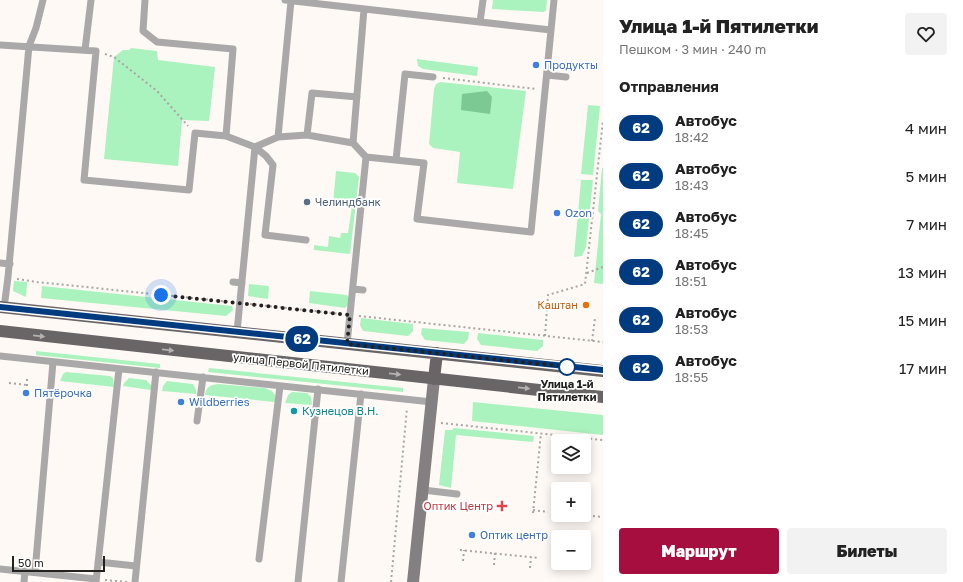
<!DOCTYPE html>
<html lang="ru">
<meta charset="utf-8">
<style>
body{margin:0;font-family:"Golos Text",sans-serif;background:#f2f2f2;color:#222;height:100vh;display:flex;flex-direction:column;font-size:15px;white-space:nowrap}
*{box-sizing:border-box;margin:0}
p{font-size:13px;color:#767676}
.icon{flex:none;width:22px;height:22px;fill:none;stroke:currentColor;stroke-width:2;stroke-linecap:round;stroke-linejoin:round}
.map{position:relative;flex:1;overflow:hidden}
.side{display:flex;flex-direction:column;background:#fff;width:360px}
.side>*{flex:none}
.badge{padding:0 8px;border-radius:13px;font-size:14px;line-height:26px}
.controls{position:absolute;left:551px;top:434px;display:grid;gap:8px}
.controls a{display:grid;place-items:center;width:40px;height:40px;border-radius:4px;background:#fff;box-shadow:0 2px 10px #0003;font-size:20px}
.scale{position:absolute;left:12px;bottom:10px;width:93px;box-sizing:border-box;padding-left:4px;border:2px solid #242220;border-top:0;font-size:11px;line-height:14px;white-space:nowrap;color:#242220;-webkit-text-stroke:3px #fff;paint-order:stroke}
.you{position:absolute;width:20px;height:20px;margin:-10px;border:3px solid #fff;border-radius:50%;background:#1a73e8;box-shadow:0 0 0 6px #1a73e833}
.map>.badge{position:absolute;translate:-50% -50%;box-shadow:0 0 0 2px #fff}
h2{padding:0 16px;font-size:15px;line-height:36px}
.round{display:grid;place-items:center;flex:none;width:42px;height:42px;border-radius:4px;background:#f2f2f2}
.overview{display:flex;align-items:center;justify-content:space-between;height:68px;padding:0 16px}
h1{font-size:19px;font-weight:800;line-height:30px}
.cta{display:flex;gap:8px;margin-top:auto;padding:8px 16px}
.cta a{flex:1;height:46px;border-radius:4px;background:#a60e3f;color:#fff;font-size:16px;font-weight:800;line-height:46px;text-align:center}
.cta a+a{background:#f2f2f2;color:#222}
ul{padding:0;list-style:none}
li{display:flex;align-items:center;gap:12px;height:48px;padding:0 16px}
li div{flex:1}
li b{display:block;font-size:15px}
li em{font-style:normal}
li .badge{min-width:44px;font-weight:700;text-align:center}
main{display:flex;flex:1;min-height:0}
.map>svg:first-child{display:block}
.green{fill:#aaf2be}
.forest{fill:#7cc993}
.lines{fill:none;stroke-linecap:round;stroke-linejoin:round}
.path{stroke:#aaa5a2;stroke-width:2;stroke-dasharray:2 3;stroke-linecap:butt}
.lane{stroke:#aba8a9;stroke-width:7}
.secondary{stroke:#848082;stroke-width:12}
.primary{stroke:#696466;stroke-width:12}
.oneway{fill:#b4b2b2}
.line-casing{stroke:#fff;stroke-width:9}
.line{stroke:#003b80;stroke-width:6}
.walk{stroke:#242220;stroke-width:4;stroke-dasharray:0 7.2}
.shop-dot{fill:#3f7fe0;stroke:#fff;stroke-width:1.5}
.service-dot{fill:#5c6f8a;stroke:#fff;stroke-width:1.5}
.food-dot{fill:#e8710a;stroke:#fff;stroke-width:1.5}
.stop-dot{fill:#fff;stroke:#003b80;stroke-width:2}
.culture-dot{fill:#0f9aa8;stroke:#fff;stroke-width:1.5}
.health-dot{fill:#e0444e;stroke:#fff;stroke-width:1.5}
.labels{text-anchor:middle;stroke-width:3.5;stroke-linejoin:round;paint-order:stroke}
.shop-label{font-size:11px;fill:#366cbe;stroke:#fff;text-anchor:start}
.service-label{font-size:11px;fill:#4e5e75;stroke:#fff;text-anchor:start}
.food-label{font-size:11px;fill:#c56008;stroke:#fff;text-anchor:end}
.street-label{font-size:11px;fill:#242220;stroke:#fff}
.stop-label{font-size:11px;font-weight:bold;fill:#242220;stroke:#fff}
.culture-label{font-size:11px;fill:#0d838f;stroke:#fff;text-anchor:start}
.health-label{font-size:11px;fill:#be3a42;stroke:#fff;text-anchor:end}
</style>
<main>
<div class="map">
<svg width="603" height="582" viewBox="0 0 603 582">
<rect width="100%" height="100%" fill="#fff9f5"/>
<path class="green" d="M493,0H547L546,10L544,12L492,9Z
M131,48L157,51L158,60L215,67L209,121L182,120L178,166L104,159L114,57L123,50H129Z
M417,59L478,67L477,76L423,69L418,66Z
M440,82L526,91L513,189L457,183L460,152L433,148L429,144L434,89L436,84Z
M588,105L600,106L593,175L581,174Z
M602,168H603V284L594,283L601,214L598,211Z
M336,171L355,173L359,177L350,254L314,250V245L328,247L329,236L340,238L341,233H348L352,206L333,203Z
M581,180H593L586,247L582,256L574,257Z
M14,281L27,282L26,297L13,291Z
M249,284L269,286L268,299L248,296Z
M42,286L232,306L233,310L226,316L41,298Z
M310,291L347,295L349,298L348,305L345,308L309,303Z
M361,318L413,324V331L408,336L363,331L360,325Z
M422,328L469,332L468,339L464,344L425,340L421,334Z
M478,333L543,340V346L537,351L481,345L477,339Z
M36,351L160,364V368L36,355Z
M209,368L403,388V392L208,372Z
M66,372L110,376L113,378L114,387L60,381L63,374Z
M129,378L146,380L151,385V390L123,386L124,383Z
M167,381L193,384L196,390V394L162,391L163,386Z
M218,384L265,388L272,391L275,395V402L205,395C206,387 210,385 218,384Z
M292,392L307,393L311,397L312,405L285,403L288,395Z
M473,402L603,415V435L472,421Z
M454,428L534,436L533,442L456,435L451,488L439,485L445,430H452Z"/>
<path class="forest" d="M487,91L492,97L490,114L461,110L462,94Z"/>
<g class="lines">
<path class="path" d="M105,54L114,57L157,91L188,126
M443,78L536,89
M587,273L603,267
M17,279L37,282L231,302
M250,304L341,314
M359,316L603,342
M545,336L548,295L585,284L603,120
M592,341L595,318
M9,383L27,385
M27,386V379
M441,423L603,440
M533,510L548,512
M533,513L541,433
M583,515L603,517
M460,550L539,558
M463,561L464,550
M494,565L495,553
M530,568L531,557
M105,580L127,582
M391,582L407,408"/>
<path class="lane" d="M145,0L143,31L157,42L233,49L226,136
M285,0L551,30
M480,22L483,0
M0,45L96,51L84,180L189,190L195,133L226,136L255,147L278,137L307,135L353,143L366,157L424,163L417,219L531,232L554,0
M85,50L91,0
M547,75L566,77
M307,135L312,93L357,97
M278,137L291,1
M353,143L364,9
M396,160L405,74L433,77
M0,263L10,264
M233,282L242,283
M353,289L363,290
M4,308L8,277L29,46L36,28L43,0
M237,332L255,147L266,156L273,165L265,235L306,240
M347,344L366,157
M0,356L432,402
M197,421L203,377
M423,490L457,494
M259,559L280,386
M98,562L136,566
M0,569L96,579
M35,572L53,362
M24,582L25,571
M96,582L119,369
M135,582L156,372
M298,582L318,389
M341,582L361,394"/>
<path class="secondary" d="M413,582L434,379"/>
<path class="primary" d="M0,307L603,371
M0,331L603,397
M434,379L437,353"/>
</g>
<defs><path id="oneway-solid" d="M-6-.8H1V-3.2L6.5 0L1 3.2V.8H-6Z"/></defs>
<g class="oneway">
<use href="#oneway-solid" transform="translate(39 336) rotate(6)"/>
<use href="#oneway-solid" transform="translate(168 350) rotate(6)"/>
<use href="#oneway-solid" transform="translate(395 374) rotate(6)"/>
<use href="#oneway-solid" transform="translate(524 388) rotate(6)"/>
</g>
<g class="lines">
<g class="line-casing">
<path id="line" d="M0,307L603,370"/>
</g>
<use href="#line" class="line"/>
<path class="walk" d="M161,295L350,315L347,344L570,367H567"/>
</g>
<g class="shop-dot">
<circle cx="536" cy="65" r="4"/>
<circle cx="557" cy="213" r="4"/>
<circle cx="26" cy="393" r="4"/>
<circle cx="181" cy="402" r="4"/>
<circle cx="472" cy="535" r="4"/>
</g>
<circle class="service-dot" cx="307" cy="202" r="4"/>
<circle class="food-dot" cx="586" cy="305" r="4"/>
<circle class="stop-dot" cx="567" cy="367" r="8"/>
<circle class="culture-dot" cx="294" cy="411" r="4"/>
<path class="health-dot" d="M500 500h4v4h4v4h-4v4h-4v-4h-4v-4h4z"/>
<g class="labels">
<g class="shop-label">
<text x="544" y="69">Продукты</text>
<text x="565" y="217">Ozon</text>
<text x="34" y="397">Пятёрочка</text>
<text x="189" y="406">Wildberries</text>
<text x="480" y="539">Оптик центр</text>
</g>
<g class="service-label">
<text x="315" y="206">Челиндбанк</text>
</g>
<g class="food-label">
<text x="578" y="309">Каштан</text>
</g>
<g class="street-label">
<text transform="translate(301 364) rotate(6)" y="4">улица Первой Пятилетки</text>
</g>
<g class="stop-label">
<text x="567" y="388">Улица 1-й<tspan x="567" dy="13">Пятилетки</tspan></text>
</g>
<g class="culture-label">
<text x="302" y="415">Кузнецов В.Н.</text>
</g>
<g class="health-label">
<text x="493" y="510">Оптик Центр</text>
</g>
</g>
</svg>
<div class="controls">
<a><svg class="icon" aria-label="layers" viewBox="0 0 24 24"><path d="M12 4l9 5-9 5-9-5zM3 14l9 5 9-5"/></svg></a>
<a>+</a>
<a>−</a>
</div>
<div class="scale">50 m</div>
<div class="you" style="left:161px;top:295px"></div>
<b class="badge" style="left:302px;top:339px;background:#003b80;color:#fff">62</b>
</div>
<section class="side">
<div class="overview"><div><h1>Улица 1-й Пятилетки</h1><p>Пешком · 3 мин · 240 m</p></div><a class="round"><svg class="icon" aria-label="heart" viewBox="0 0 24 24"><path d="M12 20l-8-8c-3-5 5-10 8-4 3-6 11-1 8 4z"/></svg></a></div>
<h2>Отправления</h2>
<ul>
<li><span class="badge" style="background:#003b80;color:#fff">62</span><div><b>Автобус</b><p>18:42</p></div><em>4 мин</em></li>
<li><span class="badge" style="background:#003b80;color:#fff">62</span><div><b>Автобус</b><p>18:43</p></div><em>5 мин</em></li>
<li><span class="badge" style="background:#003b80;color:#fff">62</span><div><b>Автобус</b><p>18:45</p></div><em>7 мин</em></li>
<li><span class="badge" style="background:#003b80;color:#fff">62</span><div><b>Автобус</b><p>18:51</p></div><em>13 мин</em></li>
<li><span class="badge" style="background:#003b80;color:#fff">62</span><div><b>Автобус</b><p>18:53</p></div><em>15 мин</em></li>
<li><span class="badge" style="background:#003b80;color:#fff">62</span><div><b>Автобус</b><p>18:55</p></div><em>17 мин</em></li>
</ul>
<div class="cta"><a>Маршрут</a><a>Билеты</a></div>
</section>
</main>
